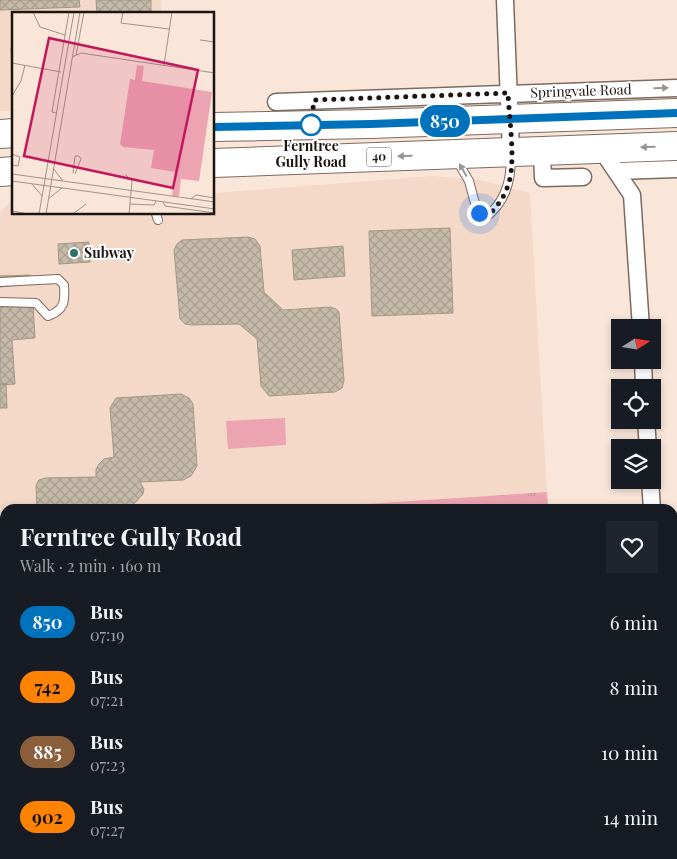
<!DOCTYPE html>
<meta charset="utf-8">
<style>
body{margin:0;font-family:"Playfair Display",serif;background:#20242c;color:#f1f3f6;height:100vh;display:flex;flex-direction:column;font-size:19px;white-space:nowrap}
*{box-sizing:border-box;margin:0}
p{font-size:16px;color:#9ea1a6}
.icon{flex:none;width:28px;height:28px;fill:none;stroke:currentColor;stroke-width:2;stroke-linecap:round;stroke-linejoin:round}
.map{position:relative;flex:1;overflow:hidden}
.panel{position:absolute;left:0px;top:504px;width:678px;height:356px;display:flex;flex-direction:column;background:#171b24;border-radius:15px 15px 0 0;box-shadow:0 2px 8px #0003}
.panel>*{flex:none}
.badge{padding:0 10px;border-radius:16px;font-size:18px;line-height:32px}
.needle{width:32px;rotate:78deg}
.controls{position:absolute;left:611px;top:319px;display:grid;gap:10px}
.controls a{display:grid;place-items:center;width:50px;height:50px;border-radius:0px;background:#171b24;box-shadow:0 2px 8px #0003;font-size:25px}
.you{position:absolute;width:25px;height:25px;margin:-12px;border:4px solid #fff;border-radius:50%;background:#1a73e8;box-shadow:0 0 0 8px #1a73e833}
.map>.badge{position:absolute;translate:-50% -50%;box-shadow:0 0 0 2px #fff}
.round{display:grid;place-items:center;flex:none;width:52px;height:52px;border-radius:0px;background:#20242c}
.summary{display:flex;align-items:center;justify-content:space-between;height:85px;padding:0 20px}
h1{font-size:24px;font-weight:700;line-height:38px}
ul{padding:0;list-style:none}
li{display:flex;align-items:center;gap:15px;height:65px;padding:0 20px}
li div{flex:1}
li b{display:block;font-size:19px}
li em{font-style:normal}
li .badge{min-width:55px;font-weight:700;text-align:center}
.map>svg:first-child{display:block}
.built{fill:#f4d9c8}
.grass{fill:#eda4b2}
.park{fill:url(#park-tufts)}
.building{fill:url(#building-cross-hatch);stroke:#a29886}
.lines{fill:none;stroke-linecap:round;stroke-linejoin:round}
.service-casing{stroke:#7c6b60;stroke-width:10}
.minor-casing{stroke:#7c6b60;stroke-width:19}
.trunk-casing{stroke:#7c6b60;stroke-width:30}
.service{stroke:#fff;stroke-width:8}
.minor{stroke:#fff;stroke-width:16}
.trunk{stroke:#fff;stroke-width:28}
.oneway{fill:#989593}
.line-casing{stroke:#fff;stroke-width:11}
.line{stroke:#0072bc;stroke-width:8}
.walk{stroke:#1b1410;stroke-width:5;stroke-dasharray:0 9}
.stop-dot{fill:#fff;stroke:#0072bc;stroke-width:2.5}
.poi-dot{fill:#2d7265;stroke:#fff;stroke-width:2}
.labels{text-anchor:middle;stroke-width:4;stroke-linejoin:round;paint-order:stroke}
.shield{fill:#fff;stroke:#5f5a58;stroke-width:1}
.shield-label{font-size:12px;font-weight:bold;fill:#1b1410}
.street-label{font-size:14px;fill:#1b1410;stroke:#fff}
.stop-label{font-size:14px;font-weight:bold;fill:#1b1410;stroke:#fff}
.poi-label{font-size:14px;font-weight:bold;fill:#1b1410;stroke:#fff;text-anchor:start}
.inset-road{fill:none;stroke:#a19289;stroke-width:1}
.view{fill:#c2185b;fill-opacity:0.15;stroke:#c2185b;stroke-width:2.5}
.inset-edge{fill:none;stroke:#1b1410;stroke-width:2.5}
</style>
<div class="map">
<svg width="677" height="859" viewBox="0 0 677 859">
<defs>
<pattern id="park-tufts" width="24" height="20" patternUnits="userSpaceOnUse" patternTransform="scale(1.25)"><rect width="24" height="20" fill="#eda4b2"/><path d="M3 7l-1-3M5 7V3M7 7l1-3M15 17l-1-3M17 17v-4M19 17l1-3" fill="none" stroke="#cb8c98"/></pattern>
<pattern id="building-cross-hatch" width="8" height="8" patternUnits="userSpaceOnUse" patternTransform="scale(1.25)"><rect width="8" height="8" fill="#c5baa8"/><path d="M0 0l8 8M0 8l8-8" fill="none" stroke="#a99f90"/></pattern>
</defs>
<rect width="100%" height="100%" fill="#fae6d9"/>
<path class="built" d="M0,0H82L83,7V0H161L162,14H14V111H0Z
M432,176L480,180L530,193L547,492L289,509H5V614H0V212L14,198V214H214V193Z"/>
<path class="grass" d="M285,418L286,445L228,449L226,421Z"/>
<path class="park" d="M547,492L548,509H289Z
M53,855H568L569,859H7Z"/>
<path class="building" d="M0,0H79L80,7L0,10Z
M96,0H151V14H97Z
M14,47V96L11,48Z
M450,228L453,313L372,316L369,231Z
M248,237L255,239L260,246L264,292L283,310L330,307L336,309L339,312L344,381L342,388L335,392L269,396L261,386L257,339L239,324L191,325L185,324L180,319L174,250L177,244L182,240Z
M89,242L90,262L59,264L58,244Z
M343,246L345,276L294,280L292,250Z
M30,275V284L0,287V276Z
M33,305L35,338L12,340L15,384L0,385V307Z
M6,383L7,408H0V384Z
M181,394L189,398L193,404L197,466L191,476L183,480L140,482L144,489L143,494L133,505L129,507L122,504L123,509H37L36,485L39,480L45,478L96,477V469L99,464L104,459L114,457L110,408L116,398Z
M5,676V717H0V677Z
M0,727H5V813H0Z"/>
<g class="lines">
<g class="service-casing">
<path id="service" d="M456,159L469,181L476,207L483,219C505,204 511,182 511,157
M156,214L158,220
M0,282L58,279L64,285C65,301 65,310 48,316L36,303L0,302
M0,620L5,618"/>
</g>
<g class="minor-casing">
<path id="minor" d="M505,0L511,152
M276,102L677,88
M601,149L632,195L641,328
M542,151L543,178L583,177
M617,171L677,169
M643,360L644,388
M646,420L648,448
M650,480L652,509
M672,663L677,662
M672,851L673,859"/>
</g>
<g class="trunk-casing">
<path id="trunk" d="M214,127L371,124L677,113
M0,134L14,133
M214,163L677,146
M0,172L14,171"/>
</g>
<use href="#service" class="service"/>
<use href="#minor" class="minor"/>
<use href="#trunk" class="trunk"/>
</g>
<defs><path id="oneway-solid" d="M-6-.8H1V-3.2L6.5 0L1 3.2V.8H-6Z" transform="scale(1.25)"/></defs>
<g class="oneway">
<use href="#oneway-solid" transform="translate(661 88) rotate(-2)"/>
<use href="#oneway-solid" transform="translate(648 147) rotate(178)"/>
<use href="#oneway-solid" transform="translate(405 156) rotate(178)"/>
<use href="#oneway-solid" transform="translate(463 170) rotate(-119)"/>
</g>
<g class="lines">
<g class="line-casing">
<path id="line" d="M214,127L371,124L677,113"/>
</g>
<use href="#line" class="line"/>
<path class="walk" d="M311,125L314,100L508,93C509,117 515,156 510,178C507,194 496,210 483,220L479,213"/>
</g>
<circle class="stop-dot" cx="311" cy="125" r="10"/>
<circle class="poi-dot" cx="74" cy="253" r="5"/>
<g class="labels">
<rect class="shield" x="366.5" y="147.5" width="25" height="19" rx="4"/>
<g class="shield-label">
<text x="379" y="161">40</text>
</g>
<g class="street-label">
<text transform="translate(581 91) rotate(-2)" y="5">Springvale Road</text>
</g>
<g class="stop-label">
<text x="311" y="151">Ferntree<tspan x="311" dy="16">Gully Road</tspan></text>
</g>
<g class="poi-label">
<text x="84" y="258">Subway</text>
</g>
</g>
<g transform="translate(12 12)">
<rect width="202" height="202" fill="#fae6d9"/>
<path d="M125,53L132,54L130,69L200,80L187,169L169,167L167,184H160L163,160L139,156L142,138L111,135L108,132L118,67L123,68Z" fill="#eda4b2"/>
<path class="inset-road" d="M21,0L28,15L53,23M111,0L109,11L157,17M188,28L203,30M64,43L72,0M60,45L69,41L203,61M0,51L49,60M152,53L160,0M0,84L9,69L13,53M44,101L40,100L57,0M0,142L8,145L6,154L0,153M41,156L51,169M61,161L63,144H67L69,147L63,162M0,162L203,190M113,162L120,169L117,202M0,169L203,197M20,172L30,184M36,187L50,176M179,187L184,183L203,186M151,190L153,194L203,201M118,192L142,193L144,189M0,199L16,202M27,202L62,0M34,202L68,0M61,202L74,192"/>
<path class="view" d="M37,26L186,58L161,176L12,144Z"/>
<rect width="202" height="202" class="inset-edge"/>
</g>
</svg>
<div class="controls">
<a><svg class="needle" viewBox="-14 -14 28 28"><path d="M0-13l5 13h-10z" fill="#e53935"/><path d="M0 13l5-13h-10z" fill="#9ea1a6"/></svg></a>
<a><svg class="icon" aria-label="locate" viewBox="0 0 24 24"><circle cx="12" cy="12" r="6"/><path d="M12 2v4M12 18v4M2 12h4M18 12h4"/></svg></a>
<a><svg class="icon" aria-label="layers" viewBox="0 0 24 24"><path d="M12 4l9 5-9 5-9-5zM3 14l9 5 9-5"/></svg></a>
</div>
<div class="you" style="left:479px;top:213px"></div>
<b class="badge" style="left:445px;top:121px;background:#0072bc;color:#fff">850</b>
<section class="panel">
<div class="summary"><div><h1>Ferntree Gully Road</h1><p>Walk · 2 min · 160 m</p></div><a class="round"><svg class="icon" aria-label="heart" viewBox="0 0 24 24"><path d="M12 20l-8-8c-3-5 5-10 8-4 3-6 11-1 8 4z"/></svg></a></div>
<ul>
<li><span class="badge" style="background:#0072bc;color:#fff">850</span><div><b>Bus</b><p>07:19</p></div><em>6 min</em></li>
<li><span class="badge" style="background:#ff8200;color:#111">742</span><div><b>Bus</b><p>07:21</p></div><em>8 min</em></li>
<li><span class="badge" style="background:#8b5e3c;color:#fff">885</span><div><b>Bus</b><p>07:23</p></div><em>10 min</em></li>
<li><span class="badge" style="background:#ff8200;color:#111">902</span><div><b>Bus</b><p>07:27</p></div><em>14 min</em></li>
</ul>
</section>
</div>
